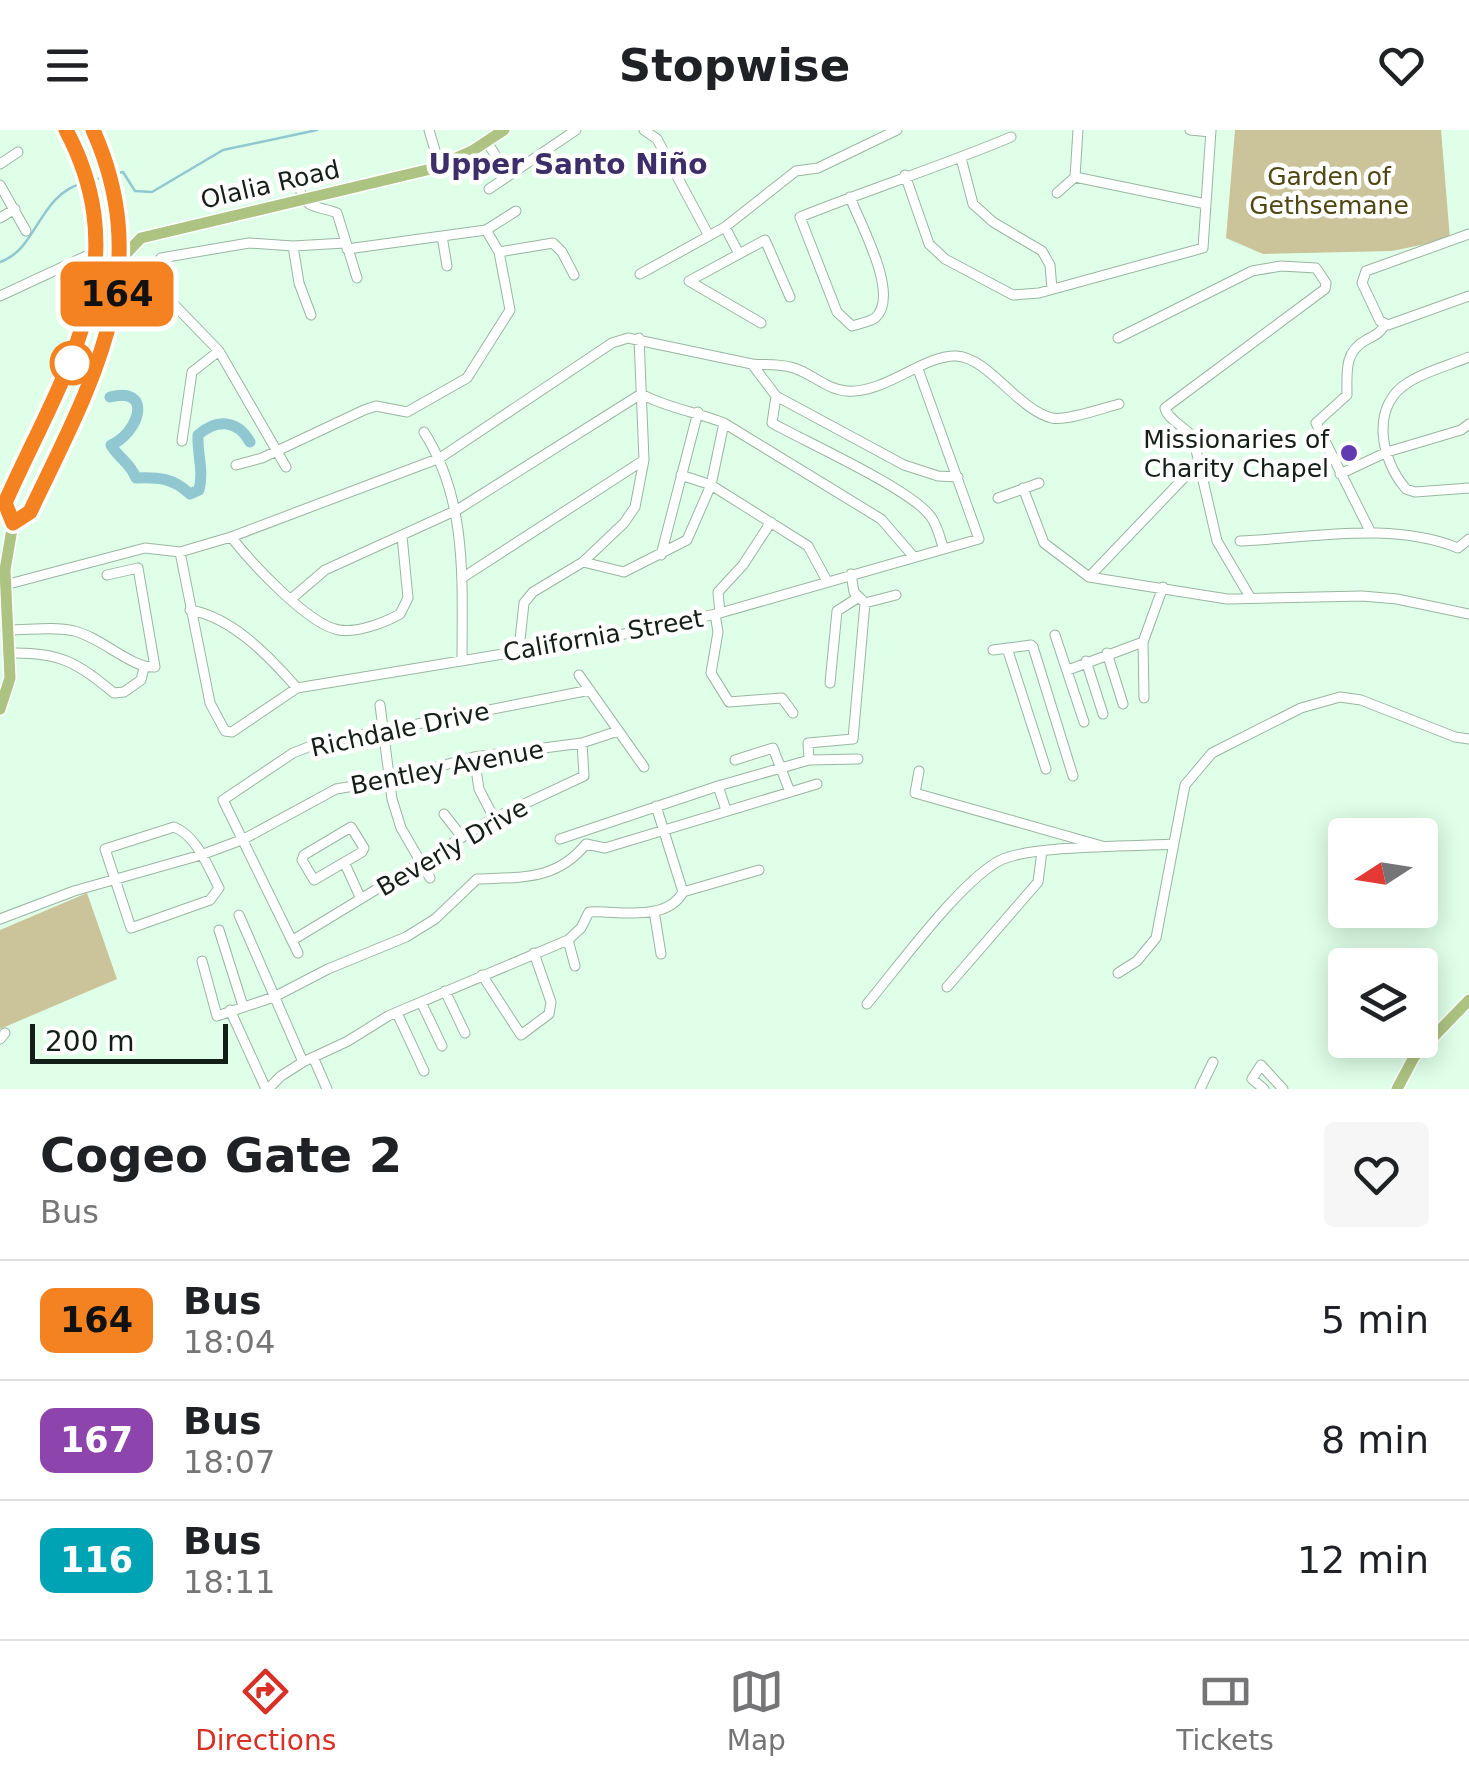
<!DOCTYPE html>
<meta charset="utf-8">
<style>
body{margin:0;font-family:"DejaVu Sans",sans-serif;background:#f6f6f6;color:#202124;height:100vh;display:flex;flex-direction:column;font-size:38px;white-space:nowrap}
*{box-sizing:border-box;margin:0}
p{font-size:32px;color:#757577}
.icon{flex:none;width:55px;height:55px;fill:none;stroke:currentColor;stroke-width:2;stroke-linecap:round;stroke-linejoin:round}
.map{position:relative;height:959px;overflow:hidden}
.sheet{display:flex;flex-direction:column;background:#fff;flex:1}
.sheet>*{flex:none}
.badge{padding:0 20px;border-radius:15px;font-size:35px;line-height:65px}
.needle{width:65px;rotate:258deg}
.buttons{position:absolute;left:1328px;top:688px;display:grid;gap:20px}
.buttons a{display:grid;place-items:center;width:110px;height:110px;border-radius:10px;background:#fff;box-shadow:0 5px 25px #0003;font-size:50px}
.scale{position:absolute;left:30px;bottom:25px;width:198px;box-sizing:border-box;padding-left:10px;border:5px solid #131e16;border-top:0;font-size:28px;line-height:35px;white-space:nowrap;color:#131e16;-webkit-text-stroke:8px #fff;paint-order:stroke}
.map>.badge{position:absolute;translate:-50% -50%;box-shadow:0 0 0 5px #fff}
.round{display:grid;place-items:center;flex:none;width:105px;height:105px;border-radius:10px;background:#f6f6f6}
.summary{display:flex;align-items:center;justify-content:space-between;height:170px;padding:0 40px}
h1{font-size:48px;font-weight:600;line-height:75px}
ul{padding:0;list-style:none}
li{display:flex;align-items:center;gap:30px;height:120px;padding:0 40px;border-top:2px solid #e0e0e0}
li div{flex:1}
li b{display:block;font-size:38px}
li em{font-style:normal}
li .badge{min-width:110px;font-weight:700;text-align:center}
header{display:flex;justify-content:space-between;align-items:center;height:130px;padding:0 40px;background:#fff;font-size:45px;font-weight:600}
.menu{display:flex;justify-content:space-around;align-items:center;height:140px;border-top:2px solid #e0e0e0;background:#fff;font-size:28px;color:#757577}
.menu a{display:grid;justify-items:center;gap:5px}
.menu .on{color:#d93025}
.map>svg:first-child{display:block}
.green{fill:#cbc399}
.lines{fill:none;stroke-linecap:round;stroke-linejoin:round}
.stream{stroke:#90c7d1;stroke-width:2.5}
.river{stroke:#90c7d1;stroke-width:11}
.minor-casing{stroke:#99b6a1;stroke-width:11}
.major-casing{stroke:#fff;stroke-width:14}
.minor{stroke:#fff;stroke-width:9}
.major{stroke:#adc382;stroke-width:11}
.line-casing{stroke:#fff;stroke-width:22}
.line{stroke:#f58220;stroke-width:15}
.stop-dot{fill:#fff;stroke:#f58220;stroke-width:5}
.poi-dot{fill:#613ab2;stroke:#fff;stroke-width:4}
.labels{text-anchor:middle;stroke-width:9;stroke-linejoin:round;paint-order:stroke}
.park-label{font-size:25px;fill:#4f4611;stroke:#fff}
.street-label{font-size:25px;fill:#131e16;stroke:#fff}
.poi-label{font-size:25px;fill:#131e16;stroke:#fff;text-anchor:end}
.neighbourhood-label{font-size:28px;font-weight:bold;fill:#3d2d69;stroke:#fff}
</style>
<header><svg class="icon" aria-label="menu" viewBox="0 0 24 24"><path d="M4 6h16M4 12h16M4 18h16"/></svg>Stopwise<svg class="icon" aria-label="heart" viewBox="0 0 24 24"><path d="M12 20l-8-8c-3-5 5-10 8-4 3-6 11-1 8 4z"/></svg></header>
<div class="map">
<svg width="1469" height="959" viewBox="0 0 1469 959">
<rect width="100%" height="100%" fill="#dfffe8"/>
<path class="green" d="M1235,0H1441L1450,109L1392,121L1263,124L1226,108Z
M87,763L117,849L0,899V800Z"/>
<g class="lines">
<path class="stream" d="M114,44L123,42L135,61L152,62L223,20L317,0
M90,51L107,46
M0,132C38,119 38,65 83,53"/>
<path class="river" d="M110,267C154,256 139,303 111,315C119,329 129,331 136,348C159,347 173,348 190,364L199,360C204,339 197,325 198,305C216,289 237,289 250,312"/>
<g class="minor-casing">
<path id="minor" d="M429,0L439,34
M644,0L657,9L709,106
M1190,0L1211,2
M487,12L508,45
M961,28L973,74L993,92L1042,121L1050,135L1052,159
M0,34L18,22
M905,45L929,114L945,129L1013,165L1039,163L1203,118L1211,0
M1075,47L1206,74
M0,55L26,101
M489,59L576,0
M301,63C305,79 324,77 337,83L357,148
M1057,63L1075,47L1078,0
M850,67C860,94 901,166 875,188C869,192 858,194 852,196L837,182L800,87C870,59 942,36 1011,7
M0,88L15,79
M725,97L738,122
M1469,104L1366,141L1362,153L1380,191L1388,195L1469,166
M442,106L447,136
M293,116L299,153L311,185
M347,119L486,100L516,81
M499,122L553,113L562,122L574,145
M120,144L146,148L156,156L161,128L249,113L293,116L345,113
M640,144L725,97L796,41L818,38L897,0
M156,156L219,221L286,337
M0,166L97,121
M761,193L689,151L765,110L790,167
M1118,208L1252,141L1281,136L1316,138L1326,153L1325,159L1165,278C1167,289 1185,297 1193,307L1217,411L1250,467
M1469,227C1450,235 1426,241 1409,252C1370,275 1380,329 1406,359L1415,362L1469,358
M752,234C764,235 778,234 790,237C810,241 826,260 847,261C885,264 923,225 956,226C988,227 1018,280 1052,288C1067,291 1103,278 1119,274
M776,266L772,293C806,312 913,360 931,387C937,395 940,407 943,417
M424,302C468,371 462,452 462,531
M182,311L192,242L219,221
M236,335L262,328L364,280L376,276L407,282L467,248L510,180L499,122L486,100
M1340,344L1387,322L1461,300L1469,294
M681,345L711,355L808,416L827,451
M1023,358L1044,413L1089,447L1227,469L1362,466L1397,469L1469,484
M998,368L1039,353
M1371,403L1316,293L1347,265C1347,242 1344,222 1366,210C1375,205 1380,204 1385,194
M231,407C250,431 308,495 339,500C357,503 384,493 400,484L408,468L402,406
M1240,411C1311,408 1391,391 1458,418L1469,409
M180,422L210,573L225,601L232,602L297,558L630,503L720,483L979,409L918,239
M661,425L698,282
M583,432L624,442L687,410L711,355L724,293
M851,444L854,462L863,471
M1089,447L1200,331
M462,448L644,330
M5,455L145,418L180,422L231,407L440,328L612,213L628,208L752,234L776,266L904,335L938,346L958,347
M291,469L325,440L457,380L641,264C667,278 697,282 724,293L881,389L913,426
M190,480C232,487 270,527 297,558
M720,483L718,462L743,435L771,392
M715,484L718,502L711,543L729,572L782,568L793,583
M9,500C29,500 54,496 74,501C101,507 132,539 155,537L138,438L107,445
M1055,505L1084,592
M1007,518L1046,639
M519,519L524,473L533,462L583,432L624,393L635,377L644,330L639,208
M993,520L1031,515L1033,517L1073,646
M10,523C60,522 76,532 114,563L124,562L141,550L144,538
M1107,523L1123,574
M1086,531L1103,584
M1068,540L1143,512
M579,545L644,637
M830,553L837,481L859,467
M1144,568L1143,512L1163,457
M380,575L392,669L401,698L430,748
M474,627L479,659L494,688
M735,630L773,618L790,662
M809,630L808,613L853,609L865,473L896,465
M919,641L915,663L1102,716
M718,656L809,630L858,629
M444,684L462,707
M174,697C197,706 208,737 219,758L210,770L131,798L105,719Z
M351,697L364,718L362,722L314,750L302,730L304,725Z
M560,709L718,656L726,680
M345,734L361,769
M683,762L759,740
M654,781L661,824
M239,785L303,932
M0,789L74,761L201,725L244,709L336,659L389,650L474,627L582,613L618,601
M219,800L243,876
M293,810L494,688L584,646L582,613
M568,810L575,836
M298,823L223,670L293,623L316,614L590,560
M202,831L217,886L274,867L328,839L406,807L435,789L477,749C521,747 556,751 586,714L605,718L817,654
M1118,843L1137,831L1156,808L1185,655L1212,623L1301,578L1340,567L1361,570L1455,607L1469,609
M482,845L521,905L549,884L551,872L534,823
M947,857L1038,752L1042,721
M445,861L465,903
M421,872L442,916
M867,874C898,837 964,746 1003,729C1037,715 1131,717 1172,714
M230,880L266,959
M397,883L424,941
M0,909L5,903
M313,927L327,959
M268,959L281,946L303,932L348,911L388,886L568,810L581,798L589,782C618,780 666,793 683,762L656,676
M1200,959L1213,932
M1264,959L1252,949L1261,935L1283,959"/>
</g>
<g class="major-casing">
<path id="major" d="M121,129L141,108L431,39L472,21L504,0
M13,393L30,381C91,254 158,143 93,0
M0,579L10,548L5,440L13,393L5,373C61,247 139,139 66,0
M1397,959L1414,927L1469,870"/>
</g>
<use href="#minor" class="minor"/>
<use href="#major" class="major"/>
</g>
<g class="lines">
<g class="line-casing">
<path id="line" d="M66,0C140,139 60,248 5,373L13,393L30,382C91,254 157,143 93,0"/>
</g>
<use href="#line" class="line"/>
</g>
<circle class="stop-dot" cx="72" cy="233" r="20"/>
<circle class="poi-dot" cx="1349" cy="323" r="10"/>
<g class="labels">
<g class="park-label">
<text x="1329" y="55">Garden of<tspan x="1329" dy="29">Gethsemane</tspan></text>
</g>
<g class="street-label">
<text transform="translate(270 54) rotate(-13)" y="9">Olalia Road</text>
<text transform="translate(603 505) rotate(-10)" y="9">California Street</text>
<text transform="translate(400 599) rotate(-12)" y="9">Richdale Drive</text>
<text transform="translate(447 637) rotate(-11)" y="9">Bentley Avenue</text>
<text transform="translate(452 717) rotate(-30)" y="9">Beverly Drive</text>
</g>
<g class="poi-label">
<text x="1329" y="318">Missionaries of<tspan x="1329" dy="29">Charity Chapel</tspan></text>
</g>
<g class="neighbourhood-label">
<text x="568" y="44">Upper Santo Niño</text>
</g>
</g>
</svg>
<div class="buttons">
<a><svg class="needle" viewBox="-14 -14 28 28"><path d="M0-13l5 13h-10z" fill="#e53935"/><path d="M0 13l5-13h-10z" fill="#757577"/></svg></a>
<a><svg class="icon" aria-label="layers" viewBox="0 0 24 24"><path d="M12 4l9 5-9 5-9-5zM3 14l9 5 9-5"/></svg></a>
</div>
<div class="scale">200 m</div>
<b class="badge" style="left:117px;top:164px;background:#f58220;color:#111">164</b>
</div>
<section class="sheet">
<div class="summary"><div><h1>Cogeo Gate 2</h1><p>Bus</p></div><a class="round"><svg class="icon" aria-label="heart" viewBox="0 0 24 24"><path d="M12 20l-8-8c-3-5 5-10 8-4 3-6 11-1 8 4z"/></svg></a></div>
<ul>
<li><span class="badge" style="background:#f58220;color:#111">164</span><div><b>Bus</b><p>18:04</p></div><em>5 min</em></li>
<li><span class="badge" style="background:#8e44ad;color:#fff">167</span><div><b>Bus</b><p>18:07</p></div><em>8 min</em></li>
<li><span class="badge" style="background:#00a3b4;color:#fff">116</span><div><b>Bus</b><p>18:11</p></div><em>12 min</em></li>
</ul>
</section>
<nav class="menu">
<a class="on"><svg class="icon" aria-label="directions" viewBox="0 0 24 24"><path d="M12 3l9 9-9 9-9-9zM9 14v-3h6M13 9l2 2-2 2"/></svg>Directions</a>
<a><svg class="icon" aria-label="map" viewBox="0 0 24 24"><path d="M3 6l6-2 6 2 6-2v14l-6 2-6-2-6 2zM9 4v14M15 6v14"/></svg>Map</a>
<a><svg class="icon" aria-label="tickets" viewBox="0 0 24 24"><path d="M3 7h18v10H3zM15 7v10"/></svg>Tickets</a>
</nav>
